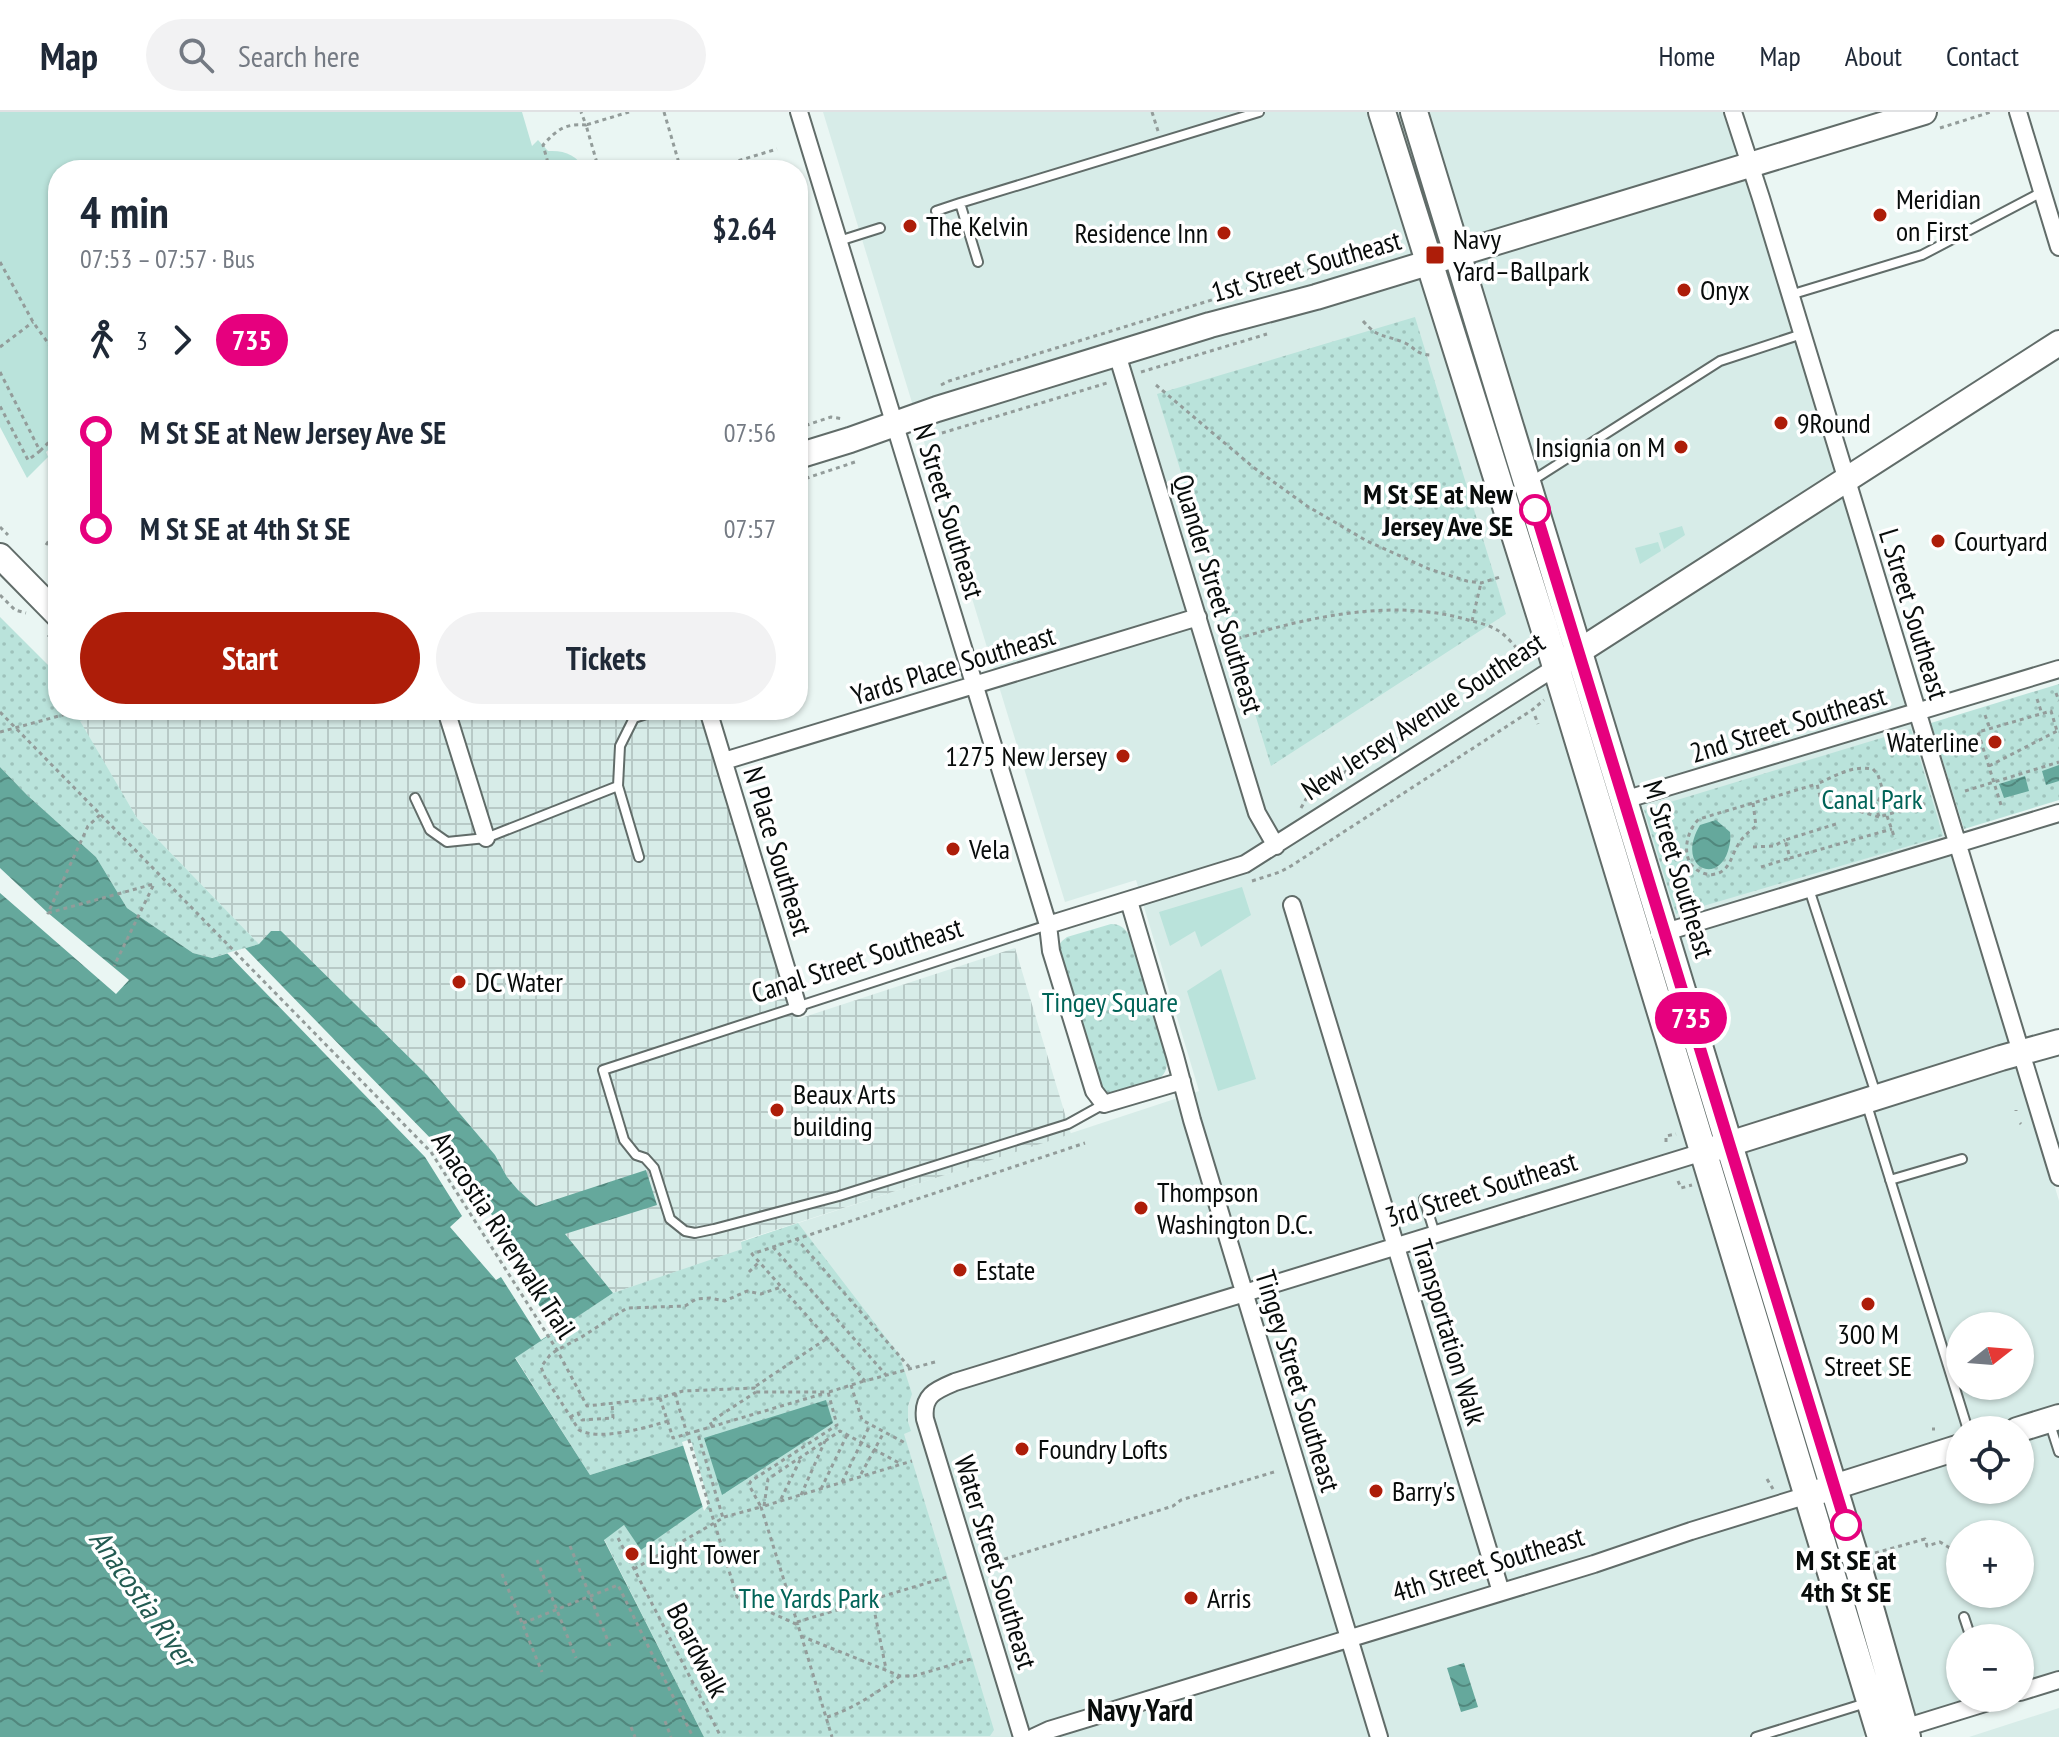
<!DOCTYPE html>
<meta charset="utf-8">
<style>
body{margin:0;font-family:"PT Sans Narrow",sans-serif;background:#f2f2f3;color:#1f2937;height:100vh;display:flex;flex-direction:column;font-size:30px;white-space:nowrap}
*{box-sizing:border-box;margin:0}
p{font-size:26px;color:#747a83}
.icon{flex:none;width:44px;height:44px;fill:none;stroke:currentColor;stroke-width:2;stroke-linecap:round;stroke-linejoin:round}
.map{position:relative;flex:1;overflow:hidden}
.drawer{position:absolute;left:48px;top:48px;width:760px;height:560px;display:flex;flex-direction:column;background:#fff;border-radius:32px;box-shadow:0 2px 6px #0004}
.drawer>*{flex:none}
.badge{padding:0 16px;border-radius:26px;font-size:28px;line-height:52px}
.needle{width:52px;rotate:73deg}
.buttons{position:absolute;left:1946px;top:1200px;display:grid;gap:16px}
.buttons a{display:grid;place-items:center;width:88px;height:88px;border-radius:50%;background:#fff;box-shadow:0 2px 6px #0004;font-size:40px}
.map>.badge{position:absolute;translate:-50% -50%;box-shadow:0 0 0 4px #fff}
.legs{display:flex;align-items:center;gap:12px;height:88px;padding:0 32px;font-size:26px}
.legs p{margin-inline-start:auto}
.summary{display:flex;align-items:center;justify-content:space-between;height:136px;padding:0 32px}
h1{font-size:44px;font-weight:600;line-height:60px}
.button{display:flex;gap:16px;margin-top:auto;padding:16px 32px}
.button a{flex:1;height:92px;border-radius:48px;background:#ad1d09;color:#fff;font-size:32px;font-weight:600;line-height:92px;text-align:center}
.button a+a{background:#f2f2f3;color:#1f2937}
ul{padding:0 32px;list-style:none}
li{display:flex;align-items:center;gap:28px;height:96px;font-size:30px}
li i{display:grid;place-items:center;width:12px;height:100%;margin:0 10px;background:currentColor}
li i::after{content:'';width:20px;height:20px;margin:-10px;border:6px solid;border-radius:50%;background:#fff}
li p{margin-inline-start:auto}
li:first-child i{background:linear-gradient(#0000 50%,currentColor 0)}
li:last-child i{background:linear-gradient(currentColor 50%,#0000 0)}
header{display:flex;align-items:center;gap:48px;box-sizing:border-box;height:112px;padding:0 40px;background:#fff;border-bottom:2px solid #e0e1e3}
header strong{font-size:38px}
nav{display:flex;gap:44px;margin-inline-start:auto;font-size:28px}
.search{width:560px;height:72px;background:#f2f2f3;display:flex;align-items:center;gap:20px;box-sizing:border-box;padding:0 28px;border-radius:44px;color:#747a83;font-size:30px}
.map>svg:first-child{display:block}
.built{fill:#d7ece8;fill-rule:evenodd}
.industrial{fill:url(#industrial-grid)}
.green{fill:#bae3db}
.park{fill:url(#park-dots)}
.water{fill:url(#water-waves)}
.pier{fill:#eaf6f3}
.lines{fill:none;stroke-linecap:round;stroke-linejoin:round}
.lane-casing{stroke:#616c69;stroke-width:12}
.street-casing{stroke:#616c69;stroke-width:20}
.secondary-casing{stroke:#616c69;stroke-width:28}
.primary-casing{stroke:#616c69;stroke-width:30}
.path{stroke:#939c9a;stroke-width:3;stroke-dasharray:4 4;stroke-linecap:butt}
.lane{stroke:#fff;stroke-width:8}
.street{stroke:#fff;stroke-width:16}
.secondary{stroke:#fff;stroke-width:24}
.primary{stroke:#fff;stroke-width:26}
.path-bridge{stroke:#939c9a;stroke-width:3;stroke-dasharray:4 4;stroke-linecap:butt}
.line-1-casing{stroke:#fff;stroke-width:18}
.line-1{stroke:#e6007e;stroke-width:12}
.poi-dot{fill:#ad1d09;stroke:#fff;stroke-width:3}
.stop-1-dot{fill:#fff;stroke:#e6007e;stroke-width:4}
.labels{text-anchor:middle;stroke-width:7;stroke-linejoin:round;paint-order:stroke}
.poi-label{font-size:28px;fill:#080c0b;stroke:#fff;text-anchor:start}
.street-label{font-size:28px;fill:#080c0b;stroke:#fff}
.stop-label{font-size:28px;font-weight:bold;fill:#080c0b;stroke:#fff;text-anchor:end}
.park-label{font-size:28px;fill:#016458;stroke:#fff}
.water-label{font-size:30px;font-style:italic;fill:#225a51;stroke:#fff}
.neighbourhood-label{font-size:30px;font-weight:bold;fill:#080c0b;stroke:#fff}
</style>
<header>
<strong>Map</strong>
<div class="search"><svg class="icon" aria-label="search" viewBox="0 0 24 24"><circle cx="10" cy="10" r="6"/><path d="M15 15l6 6"/></svg>Search here</div>
<nav><a>Home</a><a>Map</a><a>About</a><a>Contact</a></nav>
</header>
<div class="map">
<svg width="2059" height="1625" viewBox="0 0 2059 1625">
<defs>
<pattern id="industrial-grid" width="8" height="8" patternUnits="userSpaceOnUse" patternTransform="scale(2)"><rect width="8" height="8" fill="#d7ece8"/><path d="M0 4h8M4 0v8" fill="none" stroke="#b7c9c6"/></pattern>
<pattern id="park-dots" width="8" height="8" patternUnits="userSpaceOnUse" patternTransform="scale(2)"><rect width="8" height="8" fill="#bae3db"/><path d="M2 2h.1M6 6h.1" fill="none" stroke="#9ec2bb" stroke-width="1.8" stroke-linecap="round"/></pattern>
<pattern id="water-waves" width="16" height="10" patternUnits="userSpaceOnUse" patternTransform="scale(2)"><rect width="16" height="10" fill="#65a89c"/><path d="M0 5q4-4 8 0t8 0" fill="none" stroke="#51877d"/></pattern>
</defs>
<rect width="100%" height="100%" fill="#eaf6f3"/>
<path class="built" d="M823,0H1739L2059,1089V1560L2020,1572V1526H1960V1586H1979L1861,1625H746L613,1182L741,1130L1199,979L1136,768L1065,790ZM1960,1214H2020V1274H1960ZM1960,1318H2020V1378H1960ZM1960,1422H2020V1482H1960Z
M2059,1596V1625H1969Z"/>
<path class="industrial" d="M100,598H704L798,907L1015,836L1071,1022L741,1129L743,1137L613,1181L564,1122L518,1079L507,1065L495,1043L271,819L259,832L137,706L79,609L98,604Z"/>
<path class="green" d="M0,0H522L532,34L538,28L548,39C565,38 577,43 585,58H58V329L46,340L48,345L27,366L0,315Z
M1682,414L1685,423L1664,437L1659,421Z
M1658,430L1661,439L1640,452L1635,436Z
M1242,775L1251,803L1201,835L1195,819L1170,834L1159,800Z
M1221,857L1256,967L1218,979L1187,879Z"/>
<path class="park" d="M1415,205L1506,502L1271,654L1157,282Z
M0,505L58,563V598H93L99,603L80,609L137,706L259,832L211,846L193,841L127,796L96,745L27,683L0,655Z
M2059,572V688L1964,717L1931,611Z
M1911,617L1943,724L1676,802L1644,698Z
M1111,812C1119,812 1123,815 1128,821L1167,946C1167,953 1167,959 1162,964C1156,970 1122,980 1114,981C1107,981 1107,980 1102,977L1057,836L1062,829L1067,825Z
M798,1111L900,1244L912,1282L908,1294V1310L911,1319L904,1322L994,1618L990,1624L704,1625L604,1427L624,1413L641,1437L687,1332L590,1363L515,1245L613,1181L742,1137L741,1130Z"/>
<path class="water" d="M2059,653V669L2046,673L2042,659Z
M0,655L27,683L96,745L127,796L193,841L212,846L259,832L271,819H281L427,963L495,1043L507,1065L518,1078L536,1094L646,1058L657,1093L565,1122L613,1181L515,1246L590,1363L688,1332L705,1393L641,1438L624,1413L604,1428L704,1625H0Z
M2025,664L2029,679L2004,686L1999,672Z
M1716,708L1730,720C1731,727 1730,732 1728,739C1717,774 1675,755 1700,713Z
M826,1288L833,1311L722,1383L704,1326Z
M1464,1551L1478,1595L1461,1600L1447,1556Z"/>
<path class="pier" d="M0,756L48,801L129,868L116,882L0,781Z
M245,836L438,1034L475,1093L480,1089L526,1143L515,1154L555,1219L541,1228L501,1165L496,1168L450,1115L462,1104L425,1045L227,841Z
M688,1328L692,1331L709,1392L704,1399L682,1330Z"/>
<g class="lines">
<g class="lane-casing">
<path id="lane" d="M936,99L960,91
M839,129L880,116
M978,150L960,91L1259,0
M1790,183L1922,143L2042,80
M1530,370L1720,249L1802,222
M415,686L430,718L447,730L486,726L618,674
M639,745L618,674L620,634L634,606L659,598
M1809,777L1876,982
M1048,813L603,958L624,1028L636,1043L645,1046L654,1056L670,1107L685,1119L695,1121L714,1117L839,1084L1068,1012L1104,992
M1866,990L1968,1318
M1890,1068L1962,1047
M1424,1087L1435,1122
M1948,1253L1960,1249
M2049,1309L2059,1340
M1964,1505L1971,1526
M1756,1625L1866,1591"/>
</g>
<g class="street-casing">
<path id="street" d="M799,0L1048,813L1051,839L1094,979L1104,992L1182,969
M1733,0L1761,86L2059,1065
M2018,0L2059,135
M1117,242L1257,701L1276,734
M446,598L486,726
M708,598L798,895
M724,649L1198,505
M1624,688L2059,557
M1129,789L1175,944L1192,1008L1379,1625
M1292,793L1501,1480
M1048,813L1245,752L1556,555
M1659,822L2059,701
M2020,1580L2059,1568
M1904,1616L2001,1586
M1022,1625L925,1307C922,1283 936,1278 955,1270L1703,1040
M1034,1625L1049,1618L1594,1452L1691,1419L1808,1383"/>
</g>
<g class="secondary-casing">
<path id="secondary" d="M798,344L850,328L937,297L1210,213L1316,185L1924,0
M0,444L58,503
M1564,549L2059,231
M1710,1038L2001,946L2059,930
M2017,1318L2059,1305
M1818,1380L1960,1335"/>
</g>
<g class="primary-casing">
<path id="primary" d="M1382,0L1543,512L1881,1625
M1414,0L1865,1478L1907,1625"/>
</g>
<path class="path" d="M664,0L681,58
M1152,0L1158,19
M1940,16L1991,0
M550,58L543,33C556,19 564,11 586,13L581,0
M599,58L586,13L629,0
M708,58L777,37
M0,150L33,210L58,245
M1363,209C1379,227 1383,222 1403,230C1415,235 1416,243 1432,243
M0,235L33,210
M0,260L40,339L28,348L0,294
M1141,260L1267,222
M941,273L949,269L1364,141L1380,143
M1156,273L1253,355L1307,394L1367,429L1429,457L1467,469L1481,471L1500,465
M798,316L831,305L844,307
M919,328L1107,271
M40,339L58,321
M798,369L855,350
M0,415L8,423
M46,433L58,416
M0,483L15,498L26,501
M1472,509L1481,471
M48,523L58,533
M1230,529C1303,506 1392,485 1468,508C1477,510 1489,513 1497,518C1505,522 1513,532 1519,539L1524,533
M1515,544L1518,553
M2056,581L2059,589
M2037,587L2042,602
M0,600L431,1040L557,1238L587,1294L660,1286L683,1279L755,1276L756,1280H828
M1985,603L1990,617
M1535,604L1538,612
M0,620L81,598
M1989,654L2057,619
M1965,679L2059,650
M1753,691L1756,714C1749,720 1742,725 1738,733C1731,744 1730,759 1715,762C1708,764 1702,761 1697,758C1680,747 1686,719 1699,707L1817,672
M2001,693L1978,620L2051,599L2057,619L2059,618
M1301,696L1306,687L1312,681L1436,602L1457,596
M100,703L88,714L48,801L154,772L114,854
M1887,704L1895,727
M1879,705L1821,688L1817,672C1835,664 1852,653 1873,657L1878,663L1883,679L1876,694L1879,705L1927,691
M1836,712L1785,728L1790,746L1892,717
M1753,735L1774,734L1785,728
M1761,755L1790,746
M1252,769L1280,760L1291,754L1532,598L1544,588
M2016,998V999
M2020,1011L2021,1012
M1666,1030V1024L1676,1022
M1678,1069L1681,1076L1692,1073
M796,1126L910,1256
M773,1135L887,1264
M749,1160L759,1150
M935,1250L865,1269L752,1142L1085,1031
M851,1273L862,1308L907,1332
M756,1274L826,1227
M829,1280L864,1269
M675,1281L677,1289
M660,1286L673,1326L697,1319
M570,1305L578,1301L582,1308L613,1306L612,1291
M668,1309C645,1316 600,1329 579,1318L545,1265L541,1255L550,1243L557,1238L580,1226L627,1196L685,1194L696,1187L710,1186L725,1189L747,1179L761,1182L781,1175
M712,1314L710,1310L756,1280
M1932,1317H1935
M861,1362L884,1320
M1767,1367L1773,1377
M842,1370L870,1313
M821,1377L847,1323
M801,1383L825,1329
M781,1387L800,1348
M764,1394L768,1367L840,1319L901,1352
M724,1405L761,1395L749,1373L751,1369L837,1313L828,1280
M1998,1422H2002
M618,1426L721,1625
M1960,1429L1950,1436L1952,1456L1960,1461
M570,1434L610,1534
M1875,1441L1925,1427L1927,1434L1940,1430L1950,1436
M537,1448L576,1546
M727,1452L737,1485L798,1513L832,1625
M989,1452L1173,1394L1181,1388L1274,1360
M634,1457L723,1406L697,1319L822,1282
M2020,1459L2024,1464L2020,1476
M502,1462L542,1560
M1970,1482H1974
M2003,1482H2005
M872,1487L886,1557
M797,1510L947,1465
M523,1511L618,1473L693,1625
M798,1513L761,1395L912,1349
M801,1524L900,1564H914L971,1547
M827,1605C853,1597 878,1580 900,1564
M665,1609L671,1625
M631,1615L635,1625"/>
<use href="#lane" class="lane"/>
<use href="#street" class="street"/>
<use href="#secondary" class="secondary"/>
<use href="#primary" class="primary"/>
<path class="path-bridge" d="M677,1289L727,1452"/>
</g>
<g class="lines">
<g class="line-1-casing">
<path id="line-1" d="M1535,398L1846,1413"/>
</g>
<use href="#line-1" class="line-1"/>
</g>
<g class="poi-dot">
<circle cx="1880" cy="103" r="8"/>
<circle cx="910" cy="114" r="8"/>
<circle cx="1224" cy="121" r="8"/>
<rect x="1425" y="133" width="20" height="20" rx="4"/>
<circle cx="1684" cy="178" r="8"/>
<circle cx="1781" cy="311" r="8"/>
<circle cx="1681" cy="335" r="8"/>
<circle cx="1938" cy="429" r="8"/>
<circle cx="1995" cy="630" r="8"/>
<circle cx="1123" cy="644" r="8"/>
<circle cx="953" cy="737" r="8"/>
<circle cx="459" cy="870" r="8"/>
<circle cx="777" cy="998" r="8"/>
<circle cx="1141" cy="1096" r="8"/>
<circle cx="960" cy="1158" r="8"/>
<circle cx="1868" cy="1192" r="8"/>
<circle cx="1022" cy="1337" r="8"/>
<circle cx="1376" cy="1379" r="8"/>
<circle cx="632" cy="1442" r="8"/>
<circle cx="1191" cy="1486" r="8"/>
</g>
<g class="stop-1-dot">
<circle cx="1535" cy="398" r="14"/>
<circle cx="1846" cy="1413" r="14"/>
</g>
<g class="labels">
<g class="poi-label">
<text x="1896" y="97">Meridian<tspan x="1896" dy="32">on First</tspan></text>
<text x="926" y="124">The Kelvin</text>
<text x="1208" y="131" text-anchor="end">Residence Inn</text>
<text x="1453" y="137">Navy<tspan x="1453" dy="32">Yard–Ballpark</tspan></text>
<text x="1700" y="188">Onyx</text>
<text x="1797" y="321">9Round</text>
<text x="1665" y="345" text-anchor="end">Insignia on M</text>
<text x="1954" y="439">Courtyard</text>
<text x="1979" y="640" text-anchor="end">Waterline</text>
<text x="1107" y="654" text-anchor="end">1275 New Jersey</text>
<text x="969" y="747">Vela</text>
<text x="475" y="880">DC Water</text>
<text x="793" y="992">Beaux Arts<tspan x="793" dy="32">building</tspan></text>
<text x="1157" y="1090">Thompson<tspan x="1157" dy="32">Washington D.C.</tspan></text>
<text x="976" y="1168">Estate</text>
<text x="1868" y="1232" text-anchor="middle">300 M<tspan x="1868" dy="32">Street SE</tspan></text>
<text x="1038" y="1347">Foundry Lofts</text>
<text x="1392" y="1389">Barry's</text>
<text x="648" y="1452">Light Tower</text>
<text x="1207" y="1496">Arris</text>
</g>
<g class="street-label">
<text transform="translate(1306 154) rotate(-16)" y="10">1st Street Southeast</text>
<text transform="translate(949 399) rotate(73)" y="10">N Street Southeast</text>
<text transform="translate(1218 482) rotate(73)" y="10">Quander Street Southeast</text>
<text transform="translate(1914 502) rotate(73)" y="10">L Street Southeast</text>
<text transform="translate(953 553) rotate(-17)" y="10">Yards Place Southeast</text>
<text transform="translate(1423 604) rotate(-33)" y="10">New Jersey Avenue Southeast</text>
<text transform="translate(1788 612) rotate(-17)" y="10">2nd Street Southeast</text>
<text transform="translate(778 739) rotate(73)" y="10">N Place Southeast</text>
<text transform="translate(1679 757) rotate(73)" y="10">M Street Southeast</text>
<text transform="translate(857 848) rotate(-18)" y="10">Canal Street Southeast</text>
<text transform="translate(1481 1077) rotate(-17)" y="10">3rd Street Southeast</text>
<text transform="translate(504 1123) rotate(57)" y="10">Anacostia Riverwalk Trail</text>
<text transform="translate(1449 1220) rotate(73)" y="10">Transportation Walk</text>
<text transform="translate(1298 1269) rotate(73)" y="10">Tingey Street Southeast</text>
<text transform="translate(996 1450) rotate(73)" y="10">Water Street Southeast</text>
<text transform="translate(1488 1452) rotate(-17)" y="10">4th Street Southeast</text>
<text transform="translate(698 1538) rotate(63)" y="10">Boardwalk</text>
</g>
<g class="stop-label">
<text x="1513" y="392">M St SE at New<tspan x="1513" dy="32">Jersey Ave SE</tspan></text>
<text x="1846" y="1458" text-anchor="middle">M St SE at<tspan x="1846" dy="32">4th St SE</tspan></text>
</g>
<g class="park-label">
<text x="1872" y="697">Canal Park</text>
<text x="1110" y="900">Tingey Square</text>
<text x="809" y="1496">The Yards Park</text>
</g>
<g class="water-label">
<text transform="translate(142 1486) rotate(55)" y="10">Anacostia River</text>
</g>
<g class="neighbourhood-label">
<text x="1140" y="1609">Navy Yard</text>
</g>
</g>
</svg>
<div class="buttons">
<a><svg class="needle" viewBox="-14 -14 28 28"><path d="M0-13l5 13h-10z" fill="#e53935"/><path d="M0 13l5-13h-10z" fill="#747a83"/></svg></a>
<a><svg class="icon" aria-label="locate" viewBox="0 0 24 24"><circle cx="12" cy="12" r="6"/><path d="M12 2v4M12 18v4M2 12h4M18 12h4"/></svg></a>
<a>+</a>
<a>−</a>
</div>
<b class="badge" style="left:1691px;top:906px;background:#e6007e;color:#fff">735</b>
<section class="drawer">
<div class="summary"><div><h1>4 min</h1><p>07:53 – 07:57 · Bus</p></div><b>$2.64</b></div>
<div class="legs"><svg class="icon" aria-label="walk" viewBox="0 0 24 24"><circle cx="13" cy="4" r="2"/><path d="M13 8l-2 6 4 7M11 14l-3 7M7 12l3-4h3l4 4"/></svg>3<svg class="icon" aria-label="forward" viewBox="0 0 24 24"><path d="M9 5l7 7-7 7"/></svg><b class="badge" style="background:#e6007e;color:#fff">735</b></div>
<ul>
<li><i style="color:#e6007e"></i><b>M St SE at New Jersey Ave SE</b><p>07:56</p></li>
<li><i style="color:#e6007e"></i><b>M St SE at 4th St SE</b><p>07:57</p></li>
</ul>
<div class="button"><a>Start</a><a>Tickets</a></div>
</section>
</div>
